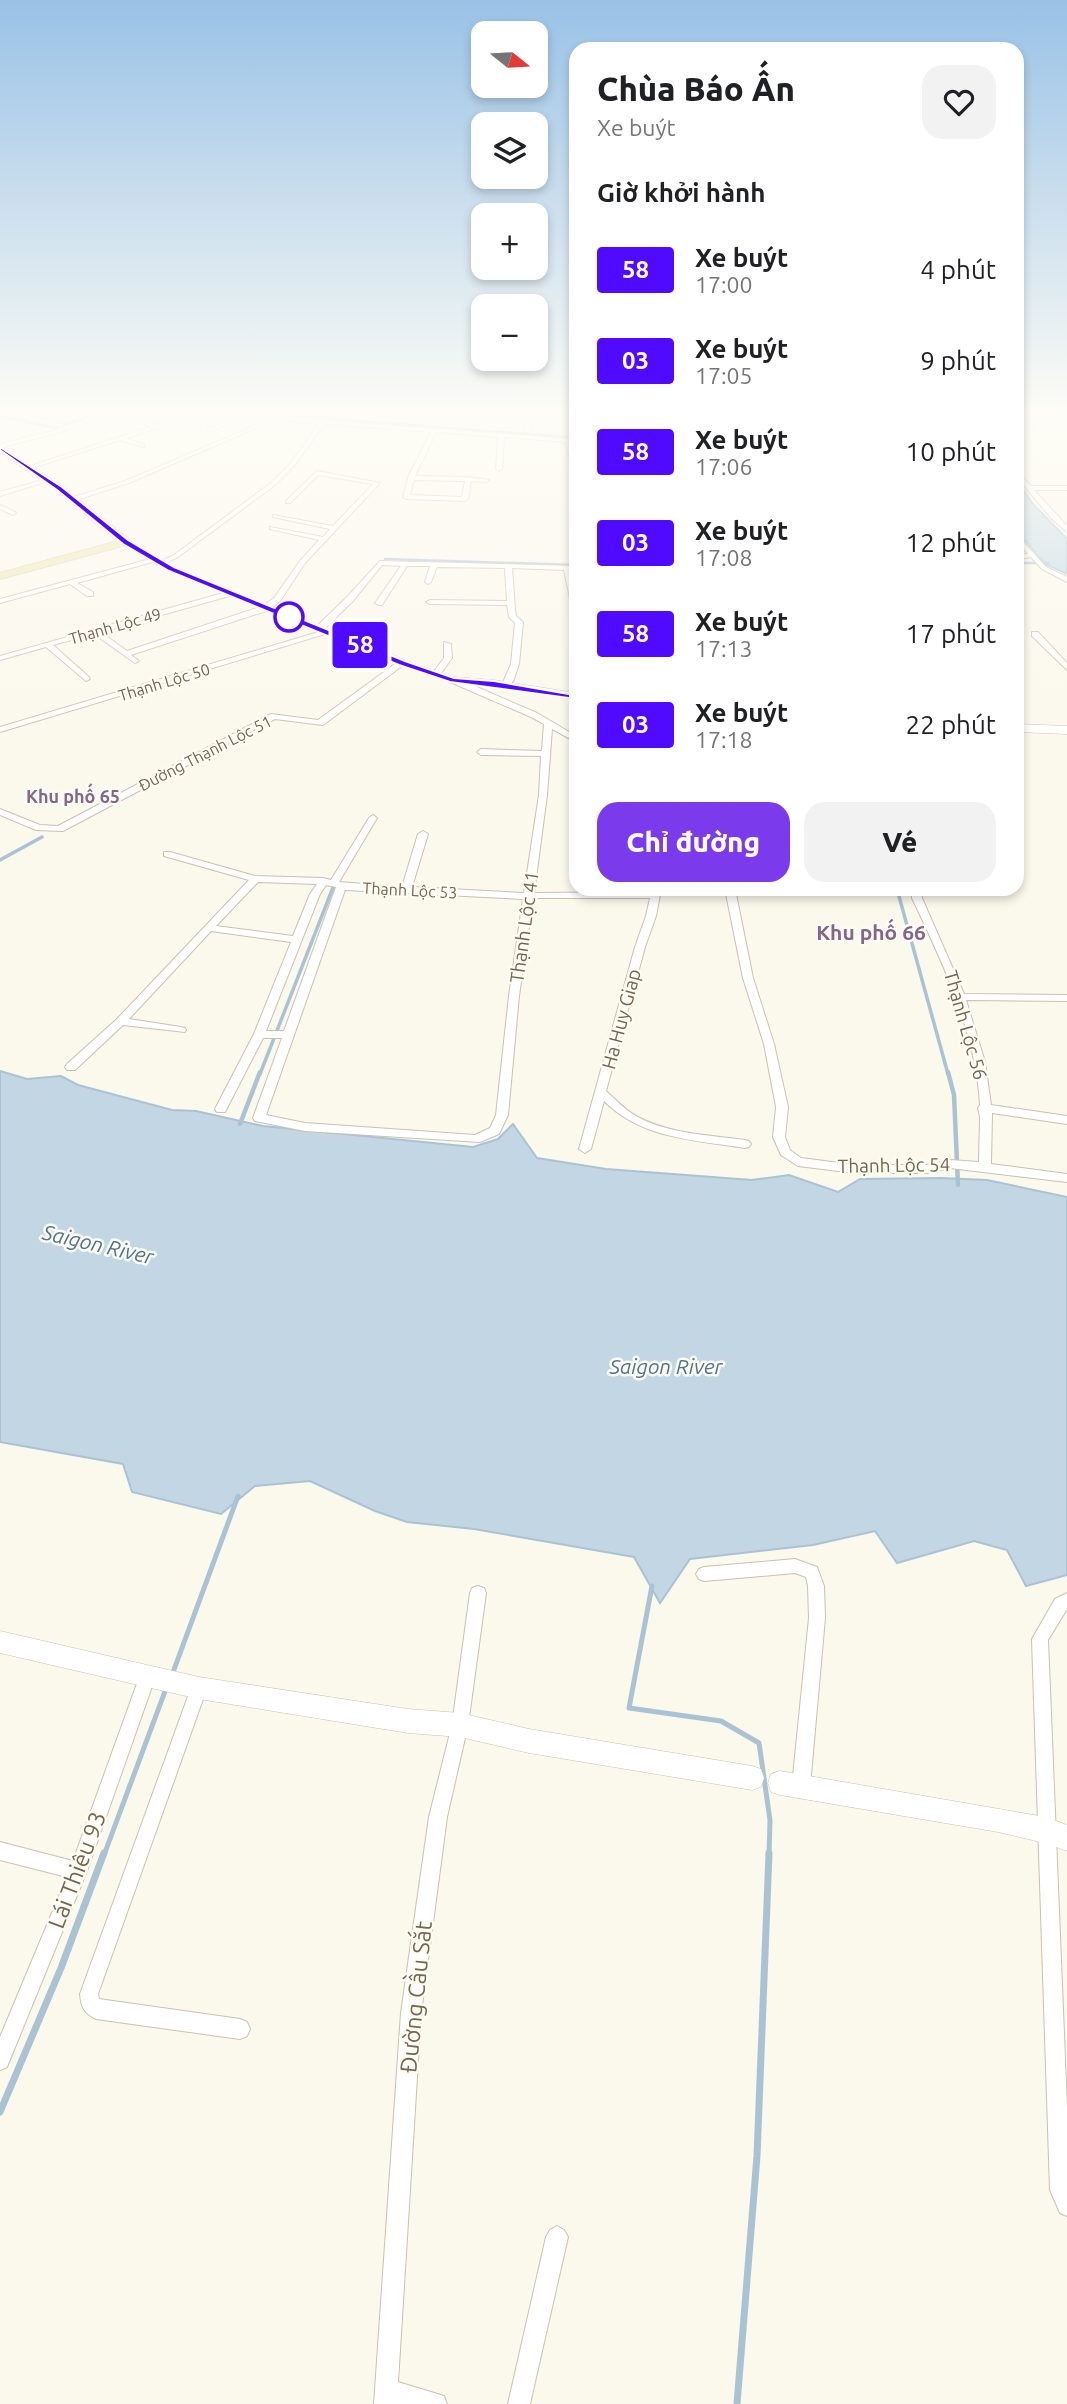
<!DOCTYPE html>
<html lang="vi">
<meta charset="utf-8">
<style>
body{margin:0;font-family:Ubuntu,sans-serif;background:#f2f2f2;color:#202124;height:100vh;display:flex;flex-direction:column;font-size:26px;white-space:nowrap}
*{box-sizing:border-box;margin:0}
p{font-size:23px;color:#757577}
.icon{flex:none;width:38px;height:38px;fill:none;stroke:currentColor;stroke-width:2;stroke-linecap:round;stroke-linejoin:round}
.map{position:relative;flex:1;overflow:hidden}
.panel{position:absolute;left:569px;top:42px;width:455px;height:854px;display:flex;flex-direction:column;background:#fff;border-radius:21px;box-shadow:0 4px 10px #0003}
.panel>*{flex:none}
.badge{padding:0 14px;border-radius:5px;font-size:24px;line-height:46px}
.needle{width:46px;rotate:108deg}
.tools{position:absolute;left:471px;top:21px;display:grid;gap:14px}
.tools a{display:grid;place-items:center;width:77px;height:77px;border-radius:14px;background:#fff;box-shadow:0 4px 10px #0003;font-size:35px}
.map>.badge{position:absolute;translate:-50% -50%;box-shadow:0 0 0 4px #fff}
h2{padding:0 28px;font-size:26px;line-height:63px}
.round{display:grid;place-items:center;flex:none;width:74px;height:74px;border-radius:21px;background:#f2f2f2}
.head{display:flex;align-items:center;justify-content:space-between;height:119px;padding:0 28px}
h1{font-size:33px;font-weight:800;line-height:52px}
.button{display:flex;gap:14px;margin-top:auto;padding:14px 28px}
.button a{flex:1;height:80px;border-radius:21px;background:#7c3aed;color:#fff;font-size:28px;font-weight:800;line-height:80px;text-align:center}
.button a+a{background:#f2f2f2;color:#202124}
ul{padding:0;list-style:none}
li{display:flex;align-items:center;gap:21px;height:91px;padding:0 28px}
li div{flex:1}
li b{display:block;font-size:26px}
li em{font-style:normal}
li .badge{min-width:77px;font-weight:700;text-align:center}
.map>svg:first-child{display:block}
.water{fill:#c2d7e3;stroke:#aac3d4;stroke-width:2}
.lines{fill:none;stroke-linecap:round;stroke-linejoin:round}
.stream-far4{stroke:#aac3d4;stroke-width:2.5}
.stream-far3{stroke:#aac3d4;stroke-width:3.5}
.stream-far2{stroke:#aac3d4;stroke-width:4.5}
.stream-far1{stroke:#aac3d4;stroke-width:5}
.stream{stroke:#aac3d4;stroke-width:7}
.street-casing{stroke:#cac1b0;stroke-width:2}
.secondary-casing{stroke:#cac0ac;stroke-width:1}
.primary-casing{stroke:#d8d4ce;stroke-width:2}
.street{fill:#fff;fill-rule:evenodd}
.secondary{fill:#fff;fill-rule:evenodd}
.primary{fill:#f1e8ad;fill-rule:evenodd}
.line{fill:#4f0aff;stroke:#fff;stroke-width:2}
.stop-dot{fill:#fff;stroke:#4f0aff;stroke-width:3.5}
.labels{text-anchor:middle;stroke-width:5;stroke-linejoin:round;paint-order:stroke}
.far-street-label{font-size:16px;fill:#746651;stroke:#fdfcf3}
.far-neighbourhood-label{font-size:18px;font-weight:bold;fill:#856589;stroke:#fdfcf3}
.street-label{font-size:19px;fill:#746651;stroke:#fdfcf3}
.neighbourhood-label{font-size:21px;font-weight:bold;fill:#856589;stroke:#fdfcf3}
.water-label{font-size:21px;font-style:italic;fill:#51748b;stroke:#fdfcf3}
.near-street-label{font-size:23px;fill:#746651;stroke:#fdfcf3}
</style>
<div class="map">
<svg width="1067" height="2404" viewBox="0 0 1067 2404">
<rect width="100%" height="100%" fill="#fbf8ec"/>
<path class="water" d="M1017,481L1033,504L1067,539V574L1045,564L1017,531Z
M0,1071L27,1079L61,1076L78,1085L172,1110L196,1111L263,1126L473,1147L498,1139L513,1124L537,1158L606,1169L752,1180L789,1175L838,1192L860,1179L941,1178L987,1180L1067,1197V1575L1026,1586L1007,1550L974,1541L897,1563L875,1531L813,1545L690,1559L660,1603L634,1557L474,1529L407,1522L375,1511L310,1481L255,1486L221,1514L132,1492L123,1464L0,1442Z"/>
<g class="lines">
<path class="stream-far4" d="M236,411L576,438
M0,416L54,428L105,411
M385,559L576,565
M1017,563H1049"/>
<path class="stream-far3" d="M0,860L42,837
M897,889L948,1074
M260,1074L334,885"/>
<path class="stream-far2" d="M948,1072L954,1095L958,1185
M240,1124L260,1072"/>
<path class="stream-far1" d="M652,1586L629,1708L721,1721L759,1743L770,1820L769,1855
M172,1675L238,1496
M104,1855L167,1686"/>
<path class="stream" d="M0,2112L61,1968L104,1853
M737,2404L757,2156L769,1853"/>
<g class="street-casing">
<path id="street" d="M107,411H115L60,432L0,448V444L56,430Z
M150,411H158L141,419L155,425L201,411H227L320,420L324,418L326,421L576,439V443L571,442L576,459V471L573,469L565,442L504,437L502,469L499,471L496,469L498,437L436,432L415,476L468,477L489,480L486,482L471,481L468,499L465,501L406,499L403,497L409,475L431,432L324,424L294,466L275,485L178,557L161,565L159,564V562L174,555L271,483L290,464L319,424L277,419L129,483L73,501L71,498L125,481L271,419L247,416L209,432L207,429L240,416L208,412L126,438L144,445V447L120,440L32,468L27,467L151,427L133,419ZM414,480L465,481L462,497L410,495Z
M341,411H347L341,419H337Z
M375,411H381L371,421H367Z
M13,412L63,424L64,425L61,427L11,415Z
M529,414L571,415L574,417L571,419L533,417L531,431L528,433L525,431Z
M317,471L380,483L305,563L280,601L269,610L131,655L139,661L135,663L94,634L53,645L89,677L90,679L86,681L46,647L0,660V656L230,591H233V595L101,632L127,651L263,606L274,598L300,561L319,540L270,529V527L323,537L330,529L273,517V515L333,526L373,484L318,475L290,503H286V501Z
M1017,471L1031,486H1067V490H1034L1067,526V532L1051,518L1017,477Z
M46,479L51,480L0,496V492Z
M0,505L15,512L16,513L13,515L0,509Z
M1017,535L1046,567L1067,577V582L1042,569L1031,557L1017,559V555L1028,554L1017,541Z
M154,558L157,560L156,561L77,583L93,592V596H87L70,584L0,603V599Z
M380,561L576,566V570H571L576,591V610L572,608L564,570L512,568L515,610L516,616L523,622L519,664L514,679L509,687H506L502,685L511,664L515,623L509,617L507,605L430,604L426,602L430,600L507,601L505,568L437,567L431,582L428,584L425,582L430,566H407L382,605H379L375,603L401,566L382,565L353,601L322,631H316V627L347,597Z
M325,630L332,632L0,732V727Z
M1032,632H1038L1067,663V670L1032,636Z
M444,642L451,644L452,658L439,676H433L432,674L444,658Z
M399,661L406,663L323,725L275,719L63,831L36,830L0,815V809L40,825L58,826L271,714L318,720Z
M450,678H456L537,713L576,736V742L552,729L547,795L534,893L651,892V889H661L656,916L645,947L606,1091C616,1100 625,1110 636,1116C668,1134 710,1135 745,1140L749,1141L751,1144L749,1147L745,1148C695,1140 642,1139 604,1101L591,1149L585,1153L579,1149L635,947L646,916L650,898H533L519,996L508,1115L499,1134L480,1142L305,1131L255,1121L253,1118L282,1038H263L225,1112H217L215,1109L254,1034L291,942L211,931L129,1019L181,1027L185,1028L186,1030L185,1032L123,1025L75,1070H67L65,1067L67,1064L117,1019L249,880L164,856V852H170L255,876L323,878L331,880L369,818L373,815L377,818L339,882L402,887L418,834L423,831L428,834L412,887L524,893L539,795L541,756L481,755L477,752L481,749L542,751L544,724L531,717L450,682ZM258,882L317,884L310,894L293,936L216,926ZM326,885L336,887L284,1031H266L320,894ZM345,890L523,899L509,996L496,1115L490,1128L475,1135L305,1123L266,1115Z
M725,889H735L753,978L774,1044L788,1107L785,1137L790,1150L801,1158L855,1165H927L950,1160L979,1162L980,1117L978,1108L980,1105C976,1033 943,963 912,898L911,889H921L922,898L964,994L1067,995V1001L966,1000L985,1062L991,1105L1067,1116V1124L992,1113L991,1164L1067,1174V1182L950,1168L927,1173H855L798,1166L781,1155L773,1137L776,1107L764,1044L743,978Z
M795,1559L817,1567L824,1586L825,1618L810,1786L807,1792L801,1795L795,1792L792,1786L809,1618L808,1586L806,1577L795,1573L704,1581L699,1579L696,1574L699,1569L704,1567Z
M478,1586L484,1588L486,1593L468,1725L447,1817L421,2013L398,2382L444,2396L447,2404H374L401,2013L429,1817L452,1725L470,1593L472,1588Z
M1067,1593V1609L1048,1640L1067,2108V2216L1060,2213L1050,2190L1032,1639L1055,1599Z
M147,1670L153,1672L155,1678L87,1871L7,2067L0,2070V2037L67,1877L0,1860V1842L73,1861L139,1678L141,1672Z
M199,1680L205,1682L207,1688L98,1994L99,1999L240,2019L247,2022L250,2029L247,2036L240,2039L96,2019C84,2013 81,2007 80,1994L191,1688L193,1682Z
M557,2226L564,2230L568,2237L530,2404H508L546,2237L550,2230Z"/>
</g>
<g class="secondary-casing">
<path id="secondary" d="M123,540H129L174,567L415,664L454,677L494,680L576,693V699L494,686L453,683L407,668L168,571L123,544Z
M1017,724L1067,726V734L1017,732Z
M0,1631L199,1677L408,1709L460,1713L529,1729L752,1766L761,1769L764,1778L761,1787L752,1790L529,1753L460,1737L408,1733L199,1699L0,1653Z
M780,1771L1045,1817L1067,1825V1851L1045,1843L998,1832L780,1795L771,1792L768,1783L771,1774Z"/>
</g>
<g class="primary-casing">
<path id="primary" d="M0,446L62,486L130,540V544L0,579V573L118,541L56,490L0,453Z"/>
</g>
<use href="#street" class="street"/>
<use href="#secondary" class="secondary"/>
<use href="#primary" class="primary"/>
</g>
<linearGradient id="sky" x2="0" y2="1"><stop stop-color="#99c2e6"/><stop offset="0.55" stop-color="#fdfcf6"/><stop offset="1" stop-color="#fdfcf6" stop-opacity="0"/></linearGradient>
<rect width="1067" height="748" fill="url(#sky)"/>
<path class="line" d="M0,447L62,487L128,540L174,567L405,661L454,678L494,681L580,696L576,699L450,682L399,665L169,571L123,544L57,490L0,450Z"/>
<circle class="stop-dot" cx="289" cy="617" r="14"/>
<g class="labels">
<g class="far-street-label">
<text transform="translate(115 626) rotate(-16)" y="6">Thạnh Lộc 49</text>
<text transform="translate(164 682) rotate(-17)" y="6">Thạnh Lộc 50</text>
<text transform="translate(205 753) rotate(-27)" y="6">Đường Thạnh Lộc 51</text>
<text transform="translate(410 890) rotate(3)" y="6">Thạnh Lộc 53</text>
</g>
<g class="far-neighbourhood-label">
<text x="73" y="803">Khu phố 65</text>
</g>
<g class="street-label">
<text transform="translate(524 927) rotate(-82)" y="7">Thạnh Lộc 41</text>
<text transform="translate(621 1019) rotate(-75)" y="7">Ha Huy Giap</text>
<text transform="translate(966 1025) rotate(74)" y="7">Thạnh Lộc 56</text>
<text transform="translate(894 1165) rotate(-1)" y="7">Thạnh Lộc 54</text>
</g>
<g class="neighbourhood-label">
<text x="871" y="940">Khu phố 66</text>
</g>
<g class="water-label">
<text transform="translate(98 1245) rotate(13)" y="7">Saigon River</text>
<text x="666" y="1374">Saigon River</text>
</g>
<g class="near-street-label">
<text transform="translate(77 1870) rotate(-69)" y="8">Lái Thiêu 93</text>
<text transform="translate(416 1997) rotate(-84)" y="8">Đường Cầu Sắt</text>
</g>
</g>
</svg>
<div class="tools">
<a><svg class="needle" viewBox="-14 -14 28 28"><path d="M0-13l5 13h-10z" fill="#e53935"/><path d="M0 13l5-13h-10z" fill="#757577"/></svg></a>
<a><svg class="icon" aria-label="layers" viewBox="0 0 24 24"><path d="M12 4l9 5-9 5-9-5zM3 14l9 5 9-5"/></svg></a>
<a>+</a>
<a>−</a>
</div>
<b class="badge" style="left:360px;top:645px;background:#4f0aff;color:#fff">58</b>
<section class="panel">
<div class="head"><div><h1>Chùa Báo Ấn</h1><p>Xe buýt</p></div><a class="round"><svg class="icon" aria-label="heart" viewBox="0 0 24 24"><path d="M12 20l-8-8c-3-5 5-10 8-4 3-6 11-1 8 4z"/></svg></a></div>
<h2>Giờ khởi hành</h2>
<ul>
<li><span class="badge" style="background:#4f0aff;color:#fff">58</span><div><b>Xe buýt</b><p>17:00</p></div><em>4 phút</em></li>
<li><span class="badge" style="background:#4f0aff;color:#fff">03</span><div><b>Xe buýt</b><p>17:05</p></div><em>9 phút</em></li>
<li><span class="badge" style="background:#4f0aff;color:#fff">58</span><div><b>Xe buýt</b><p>17:06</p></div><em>10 phút</em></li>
<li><span class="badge" style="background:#4f0aff;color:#fff">03</span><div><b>Xe buýt</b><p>17:08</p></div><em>12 phút</em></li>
<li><span class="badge" style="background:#4f0aff;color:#fff">58</span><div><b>Xe buýt</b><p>17:13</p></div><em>17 phút</em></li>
<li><span class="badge" style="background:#4f0aff;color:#fff">03</span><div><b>Xe buýt</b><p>17:18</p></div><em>22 phút</em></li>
</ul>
<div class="button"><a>Chỉ đường</a><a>Vé</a></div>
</section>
</div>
